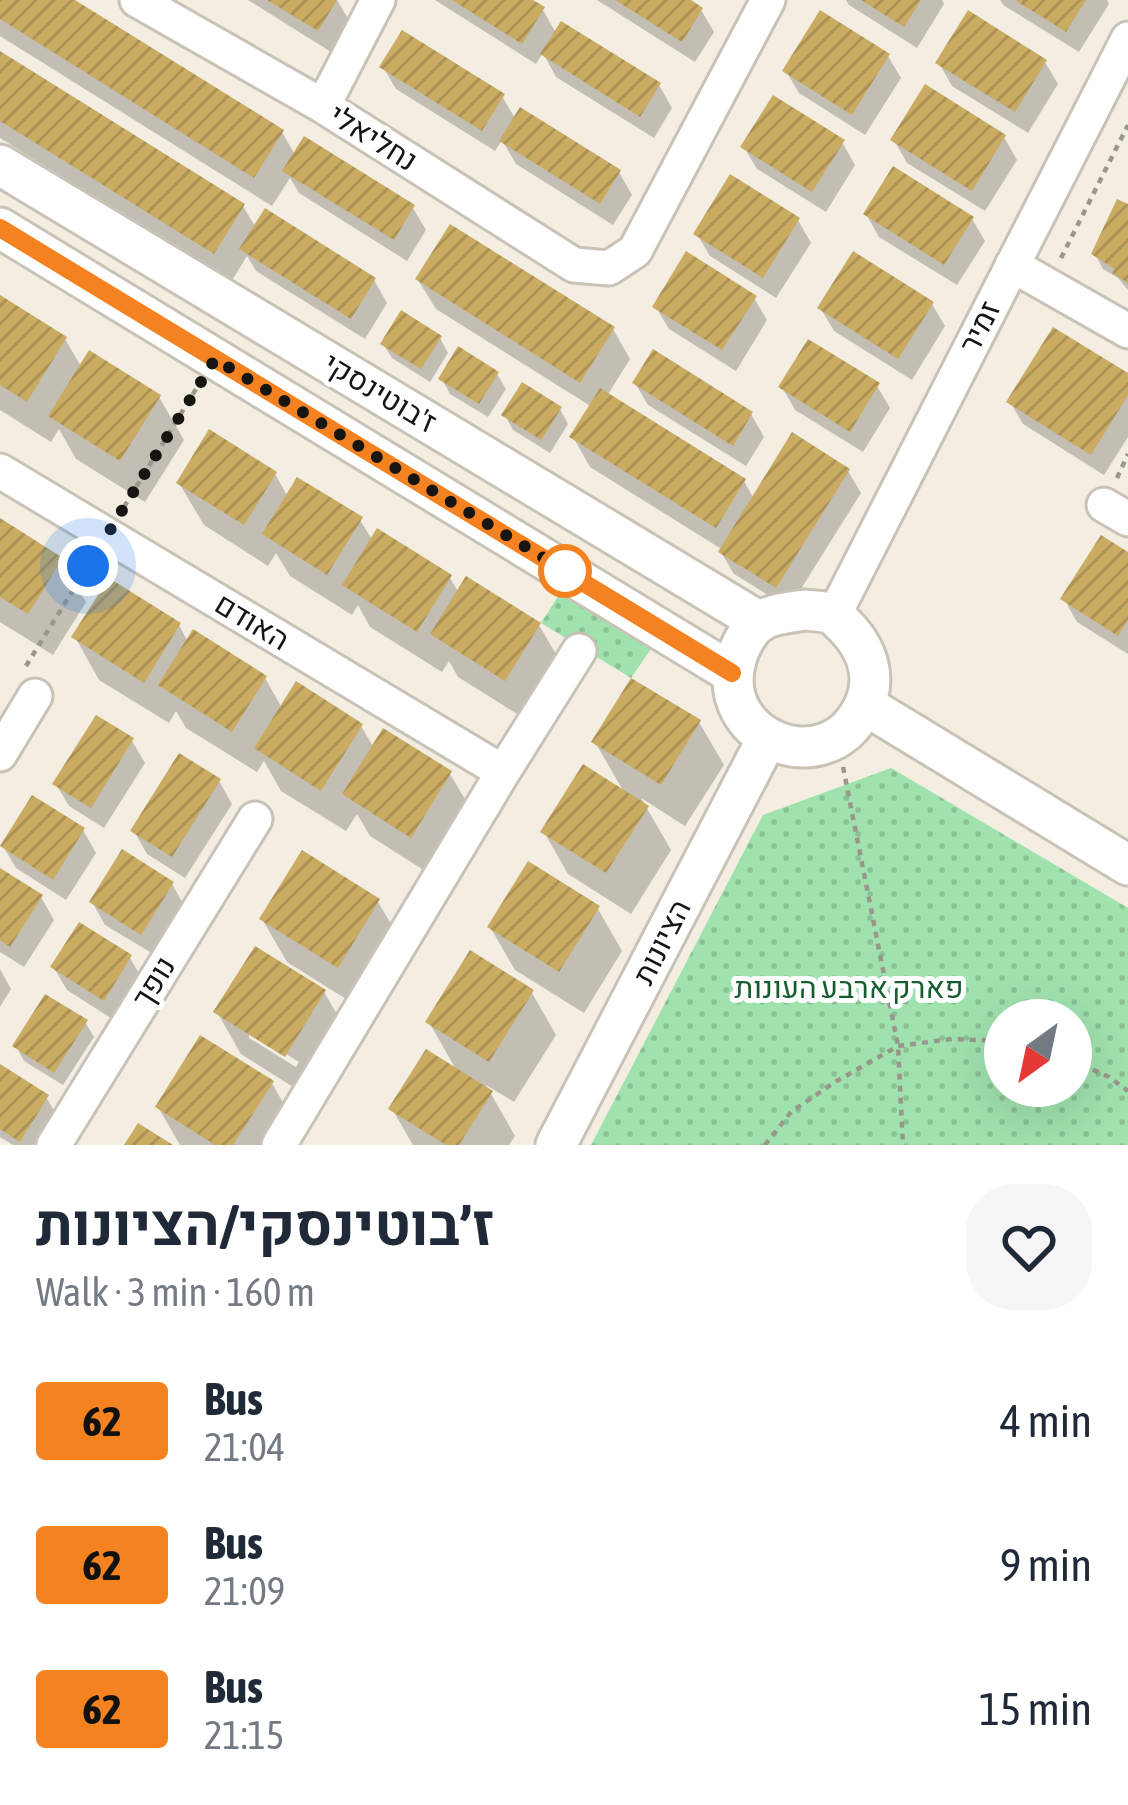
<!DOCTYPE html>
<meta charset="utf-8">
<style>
body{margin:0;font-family:"Asap Condensed",Heebo,sans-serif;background:#f6f6f7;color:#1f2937;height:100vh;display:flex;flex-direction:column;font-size:45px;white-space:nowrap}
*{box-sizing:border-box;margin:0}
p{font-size:39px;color:#747a83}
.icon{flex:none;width:66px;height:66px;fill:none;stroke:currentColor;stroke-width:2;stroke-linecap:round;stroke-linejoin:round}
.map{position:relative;height:1145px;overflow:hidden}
.side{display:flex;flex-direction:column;background:#fff;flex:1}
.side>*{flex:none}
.badge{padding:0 24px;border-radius:9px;font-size:42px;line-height:78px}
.needle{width:78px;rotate:213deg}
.tools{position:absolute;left:984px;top:999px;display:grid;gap:24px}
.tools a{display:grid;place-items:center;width:108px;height:108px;border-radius:50%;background:#fff;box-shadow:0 12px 48px #0002;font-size:60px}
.you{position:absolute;width:60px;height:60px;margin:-30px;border:9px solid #fff;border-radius:50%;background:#1a73e8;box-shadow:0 0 0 18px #1a73e833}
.map>.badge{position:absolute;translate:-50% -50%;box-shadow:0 0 0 6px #fff}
.round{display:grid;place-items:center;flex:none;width:126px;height:126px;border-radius:48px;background:#f6f6f7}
.overview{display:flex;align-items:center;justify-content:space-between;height:204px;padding:0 36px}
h1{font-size:57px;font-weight:700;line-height:90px}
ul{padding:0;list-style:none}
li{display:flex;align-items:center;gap:36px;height:144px;padding:0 36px}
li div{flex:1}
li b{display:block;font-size:45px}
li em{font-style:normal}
li .badge{min-width:132px;font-weight:700;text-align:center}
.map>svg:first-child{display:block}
.green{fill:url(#green-dots);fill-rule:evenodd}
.shadow{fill:#0003;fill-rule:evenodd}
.building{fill:url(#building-hatch)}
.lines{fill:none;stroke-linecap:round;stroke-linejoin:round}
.minor-casing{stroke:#c8c3b6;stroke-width:39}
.tertiary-casing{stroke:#c8c3b6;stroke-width:45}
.path{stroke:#99968c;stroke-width:4.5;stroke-dasharray:6 6;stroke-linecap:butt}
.minor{stroke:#fff;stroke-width:33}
.tertiary{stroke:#fff;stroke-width:39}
.line-casing{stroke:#fff;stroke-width:27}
.line{stroke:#f58220;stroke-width:18}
.walk{stroke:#171511;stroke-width:12;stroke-dasharray:0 21.6}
.stop-dot{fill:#fff;stroke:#f58220;stroke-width:6}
.labels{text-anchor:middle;stroke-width:10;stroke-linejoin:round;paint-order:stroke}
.street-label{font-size:30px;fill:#171511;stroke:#fff}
.park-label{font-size:30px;fill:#165e2f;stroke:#fff}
</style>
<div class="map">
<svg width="1128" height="1145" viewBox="0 0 1128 1145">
<defs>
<pattern id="green-dots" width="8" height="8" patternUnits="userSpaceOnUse" patternTransform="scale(3)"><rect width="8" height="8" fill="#a0e2ae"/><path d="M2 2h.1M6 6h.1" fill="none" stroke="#89c195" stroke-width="1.8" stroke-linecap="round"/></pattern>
<pattern id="building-hatch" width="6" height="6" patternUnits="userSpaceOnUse" patternTransform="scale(3)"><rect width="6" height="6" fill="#c9ab62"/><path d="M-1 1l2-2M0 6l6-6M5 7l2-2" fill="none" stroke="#ac9254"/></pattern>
</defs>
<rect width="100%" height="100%" fill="#f3eee1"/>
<path class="green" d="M566,584L657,640L631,678L541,623Z
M891,768L1128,908V1145H591L763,815ZM1071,1020V1086H1005V1020Z"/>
<path class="shadow" d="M0,0H70L282,132L295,155L413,208L426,230L407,261L299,193L290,178L272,206L0,36Z
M248,0H337L350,22L331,52Z
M435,0H527L543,10L556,33L659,85L672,108L654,138L556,77L543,53L536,64Z
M597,0H685L701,10L714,32L695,62Z
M846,0H942L944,4L917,48L849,5Z
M1000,0H1107L1109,4L1079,52L1003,5Z
M0,54L243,206L256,228L374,280L387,303L365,339L256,271L247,256L231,282L0,138Z
M888,56L901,78L865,135L799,93L786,71Z
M1045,62L1058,84L1028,133L952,86L939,63Z
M383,67L502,96L516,120L619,172L632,195L613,225L516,164L502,140L495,151L396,89Z
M1004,137L1017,160L985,211L907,163L894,140Z
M842,142L855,165L826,212L757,169L744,147Z
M1128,208V290L1118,278L1103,269L1095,254Z
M866,214L972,219L985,241L957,285L879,237Z
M798,220L811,243L776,298L710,256L697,234Z
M418,280L613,329L630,359L607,396L744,481L754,499L848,471L861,493L789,608L734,574L721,552L723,550L590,467L573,437L592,407L436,309Z
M754,298L767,320L736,371L669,329L656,307Z
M0,301L65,339L82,368L159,397L184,440L145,502L76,459L59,429L51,442L0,410Z
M932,304L945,326L912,380L834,331L821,309Z
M440,338L448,353L430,382L392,358L383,344Z
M497,374L506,389L488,417L450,394L442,379Z
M1128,377V437L1104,475L1023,424L1010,402Z
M635,383L751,414L764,437L746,466L648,405Z
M877,386L890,408L863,452L795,410L782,387Z
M560,409L568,424L550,453L513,430L505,415Z
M275,474L288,497L360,520L373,541L450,578L459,593L539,625L564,668L530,722L458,677L449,661L442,672L370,627L358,605L352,615L290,576L276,553L268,566L204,525L179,483Z
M0,522L61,560L86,602L53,655L0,622Z
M1128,556V654L1077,622L1064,599Z
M179,625L188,642L265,678L282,708L361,726L374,748L450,774L475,816L436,878L370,836L357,814L346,831L281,791L264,761L257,772L186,728L176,711L169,723L99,680L75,637Z
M699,722L724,765L685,826L641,798L671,850L631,914L568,874L544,832L625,794L595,742Z
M132,741L145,763L104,828L69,806L56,784Z
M219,781L232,804L185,878L147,854L134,831Z
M83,830L96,853L66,900L16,868L3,846Z
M0,871L41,897L54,920L24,967L0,952Z
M172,884L185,907L155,955L105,925L92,902Z
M378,902L403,944L362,1009L287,962L262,919Z
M598,909L622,951L584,1013L515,970L490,927Z
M130,958L143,980L117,1022L67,990L54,968Z
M0,969L11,989L0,1007Z
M324,992L349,1035L309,1097L241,1054L217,1012ZM249,1031L299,1062L296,1067L249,1038Z
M532,993L556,1035L514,1102L486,1085L515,1136L509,1145H413L392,1109L458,1073L429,1022Z
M85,1022L94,1037L63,1085L24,1061L16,1046Z
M0,1069L46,1097L55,1112L34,1145H13L0,1137Z
M272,1083L296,1126L284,1145H180L158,1107Z"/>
<path class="building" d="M0,0H75L284,130L254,178L0,19Z
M267,0H337L318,31Z
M452,0H533L545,7L522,44Z
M615,0H691L703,8L682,42Z
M861,0H921L904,27Z
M1015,0H1086L1066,32Z
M820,10L890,54L852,115L782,71Z
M968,10L1047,60L1015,112L935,63Z
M561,21L661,83L640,117L540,54Z
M402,30L505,94L482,131L379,67Z
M0,51L245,204L214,254L0,121Z
M925,84L1006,135L972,191L890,140Z
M773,95L845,140L812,192L740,147Z
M520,107L621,170L600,204L499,141Z
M304,136L415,205L394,240L282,171Z
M893,166L974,217L944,265L863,214Z
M730,174L800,218L763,278L693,234Z
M1117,199L1128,204V283L1112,273L1115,269L1091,254Z
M265,208L376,278L351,319L239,249Z
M450,224L615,327L580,383L415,279Z
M686,251L757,296L722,350L652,307Z
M853,251L934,302L898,359L817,308Z
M0,295L67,337L27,402L0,385Z
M401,310L442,336L421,369L380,344Z
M1053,327L1128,373V395L1091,455L1006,402Z
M808,339L880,383L850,432L778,387Z
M458,346L499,372L479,404L438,379Z
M653,349L753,412L733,446L632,383Z
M89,350L161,395L120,461L48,416Z
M522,382L562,407L541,440L501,415Z
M600,388L746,479L716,528L569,437Z
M209,429L277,472L244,525L176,483Z
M792,432L850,469L776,588L718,552Z
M297,477L363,517L327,575L262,534Z
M0,518L63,558L28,614L0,597Z
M377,528L452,575L417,632L342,585Z
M1101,535L1128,552V620L1118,636L1060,599Z
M466,576L541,623L505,681L430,634Z
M109,578L181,623L144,683L71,637Z
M193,629L267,676L232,732L158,685Z
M631,678L701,720L661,785L591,742Z
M296,681L363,724L321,791L254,748Z
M96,715L134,738L91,808L52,784Z
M383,728L452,771L411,838L342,794Z
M179,753L221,779L172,857L130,831Z
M583,764L649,806L606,873L540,832Z
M32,795L85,828L53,880L0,846Z
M122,849L174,882L141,935L89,902Z
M302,850L380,899L338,968L259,919Z
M528,861L600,906L559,972L487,927Z
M0,868L43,895L10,947L0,940Z
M79,922L132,955L104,1001L50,967Z
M255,946L326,990L285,1057L213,1012Z
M470,950L534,990L489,1062L425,1022Z
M45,994L88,1020L54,1073L12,1046Z
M200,1035L274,1081L233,1145H215L155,1107Z
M426,1049L493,1091L459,1145H446L388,1109Z
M0,1064L49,1095L20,1142L0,1129Z
M138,1123L173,1145H124Z"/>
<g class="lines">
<g class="minor-casing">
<path id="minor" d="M137,0L323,106L574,265L609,268L635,251L768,0
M323,106L378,0
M1012,265L1128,331
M0,471L503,772L279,1145
M1104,505L1128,519
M834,615L1128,39
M0,754L35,696
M503,772L579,651
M54,1145L255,819"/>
</g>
<g class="tertiary-casing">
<path id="tertiary" d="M0,165L760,622
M0,228L732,673
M805,610C813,611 825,611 832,614C835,616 844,625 846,627C868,650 878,680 862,710C824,783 714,738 736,660C739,647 749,629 760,621C772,614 791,612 805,610Z
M865,705L1128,865
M556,1145L767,739"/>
</g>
<path class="path" d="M1061,258L1128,125
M1117,478L1128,454
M124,507L199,384
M26,666L93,558
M843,767L898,1046L903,1145
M1071,1060L1109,1077L1128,1091
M765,1145L791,1112L835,1082L898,1046L952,1039L1005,1041"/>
<use href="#minor" class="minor"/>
<use href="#tertiary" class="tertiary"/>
</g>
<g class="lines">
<g class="line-casing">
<path id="line" d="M0,228L732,673"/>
</g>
<use href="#line" class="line"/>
<path class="walk" d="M88,566L215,359L572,575L565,571"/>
</g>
<circle class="stop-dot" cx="565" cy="571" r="24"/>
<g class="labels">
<g class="street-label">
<text transform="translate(373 138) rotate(32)" y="10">נחליאלי</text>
<text transform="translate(980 327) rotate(-63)" y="10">זמיר</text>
<text transform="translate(380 393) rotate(31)" y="10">ז'בוטינסקי</text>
<text transform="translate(252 622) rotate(31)" y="10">האודם</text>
<text transform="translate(662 942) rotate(-63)" y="10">הציונות</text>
<text transform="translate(154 982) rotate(-58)" y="10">נופך</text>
</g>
<g class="park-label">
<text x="849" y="998">פארק ארבע העונות</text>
</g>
</g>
</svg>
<div class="tools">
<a><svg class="needle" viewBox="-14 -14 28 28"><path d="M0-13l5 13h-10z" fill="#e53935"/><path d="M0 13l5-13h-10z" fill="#747a83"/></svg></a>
</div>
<div class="you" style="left:88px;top:566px"></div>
</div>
<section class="side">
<div class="overview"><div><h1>ז׳בוטינסקי/הציונות</h1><p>Walk · 3 min · 160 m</p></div><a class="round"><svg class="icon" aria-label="heart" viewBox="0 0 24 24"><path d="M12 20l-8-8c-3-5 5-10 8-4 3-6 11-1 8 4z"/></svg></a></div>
<ul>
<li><span class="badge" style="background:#f58220;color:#111">62</span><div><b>Bus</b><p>21:04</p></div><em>4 min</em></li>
<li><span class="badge" style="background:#f58220;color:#111">62</span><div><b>Bus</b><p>21:09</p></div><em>9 min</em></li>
<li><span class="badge" style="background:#f58220;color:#111">62</span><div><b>Bus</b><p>21:15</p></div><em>15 min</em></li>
</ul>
</section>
